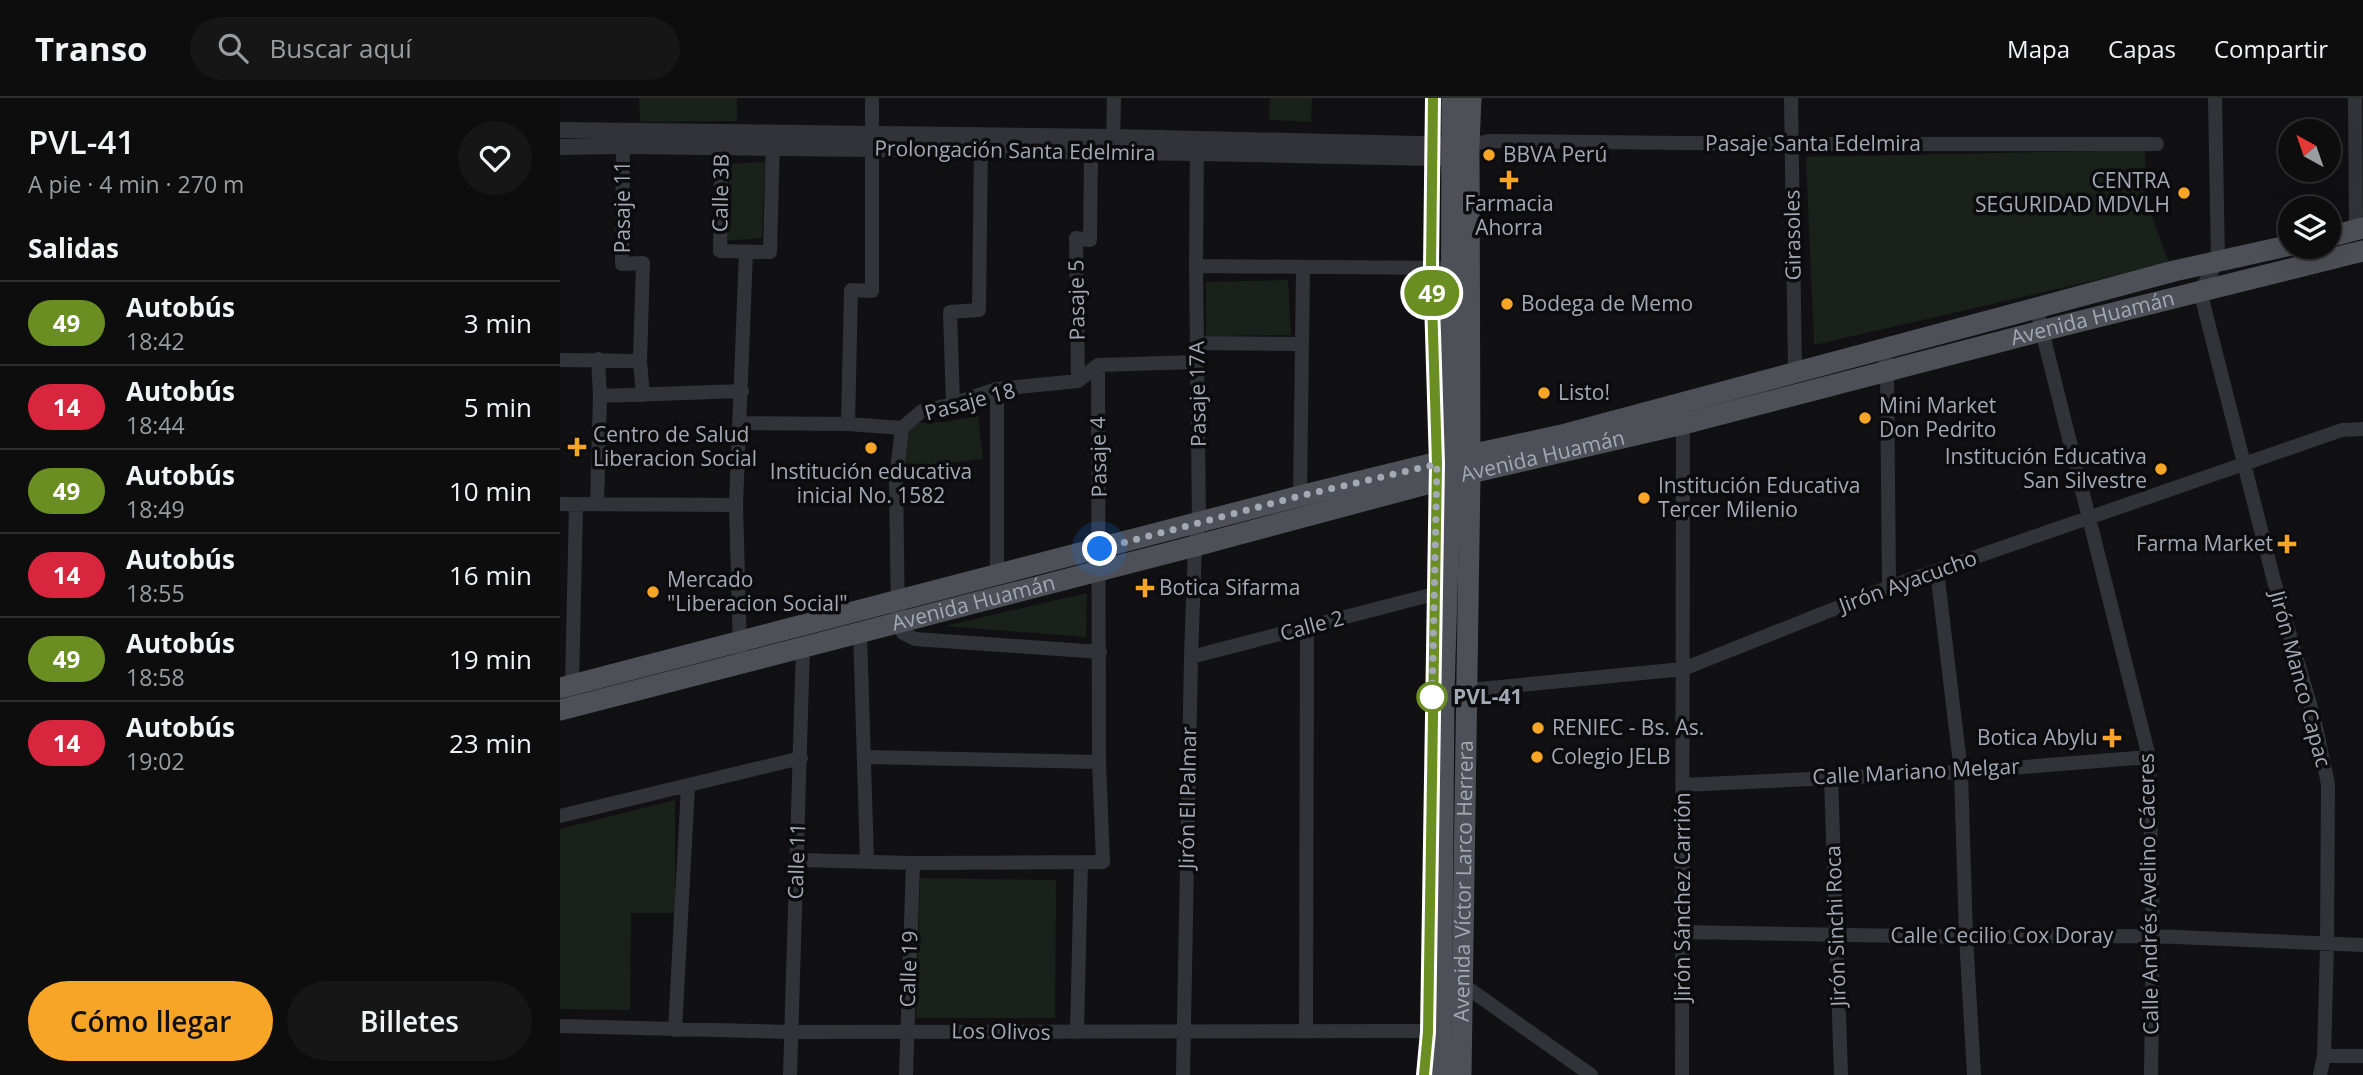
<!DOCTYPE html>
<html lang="es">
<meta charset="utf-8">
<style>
body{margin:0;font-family:"Open Sans",sans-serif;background:#161617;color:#f1f3f6;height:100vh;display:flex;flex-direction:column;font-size:26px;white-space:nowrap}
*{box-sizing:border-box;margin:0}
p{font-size:23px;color:#9a9c9e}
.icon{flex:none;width:38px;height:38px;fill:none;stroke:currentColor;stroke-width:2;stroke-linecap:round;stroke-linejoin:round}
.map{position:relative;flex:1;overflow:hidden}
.panel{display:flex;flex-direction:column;background:#0d0d0e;width:560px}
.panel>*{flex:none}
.badge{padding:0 14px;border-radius:23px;font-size:24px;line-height:46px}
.needle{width:46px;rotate:320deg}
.tools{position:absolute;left:1718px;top:21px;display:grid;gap:14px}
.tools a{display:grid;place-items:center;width:63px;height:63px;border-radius:50%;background:#0d0d0e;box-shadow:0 7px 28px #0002,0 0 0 2px #2d2d2e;font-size:35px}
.you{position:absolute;width:35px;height:35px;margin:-18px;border:5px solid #fff;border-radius:50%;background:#1a73e8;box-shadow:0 0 0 10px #1a73e833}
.map>.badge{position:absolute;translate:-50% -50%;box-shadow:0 0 0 4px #fff}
h2{padding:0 28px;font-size:26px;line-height:63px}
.round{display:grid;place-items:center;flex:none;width:74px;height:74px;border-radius:37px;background:#161617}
.overview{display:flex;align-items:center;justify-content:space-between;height:119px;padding:0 28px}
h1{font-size:33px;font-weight:600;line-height:52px}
.button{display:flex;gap:14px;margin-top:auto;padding:14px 28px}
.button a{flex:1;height:80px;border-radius:42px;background:#f6a526;color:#111;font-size:28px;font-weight:600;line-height:80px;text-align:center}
.button a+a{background:#161617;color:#f1f3f6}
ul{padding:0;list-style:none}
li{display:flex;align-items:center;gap:21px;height:84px;padding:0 28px;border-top:2px solid #2d2d2e}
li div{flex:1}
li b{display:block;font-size:26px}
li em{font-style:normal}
li .badge{min-width:77px;font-weight:700;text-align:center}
header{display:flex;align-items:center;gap:42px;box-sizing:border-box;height:98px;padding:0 35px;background:#0d0d0e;border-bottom:2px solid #2d2d2e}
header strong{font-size:33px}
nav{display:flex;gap:38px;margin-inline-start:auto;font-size:24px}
.search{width:490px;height:63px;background:#161617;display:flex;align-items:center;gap:18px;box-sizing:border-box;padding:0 24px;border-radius:38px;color:#9a9c9e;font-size:26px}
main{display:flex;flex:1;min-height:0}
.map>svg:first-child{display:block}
.green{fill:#19211a}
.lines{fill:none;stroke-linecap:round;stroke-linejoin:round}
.minor{stroke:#323338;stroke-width:14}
.tertiary{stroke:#323338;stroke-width:16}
.primary{stroke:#4e5057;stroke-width:21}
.line-casing{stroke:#fff;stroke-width:16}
.line{stroke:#6b8e23;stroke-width:10}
.walk{stroke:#a2a8b4;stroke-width:7;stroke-dasharray:0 12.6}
.poi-dot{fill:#f6a526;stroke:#0c0c0e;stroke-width:2.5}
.stop-dot{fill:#fff;stroke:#6b8e23;stroke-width:3.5}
.labels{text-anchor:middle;stroke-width:7;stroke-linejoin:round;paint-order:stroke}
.street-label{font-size:21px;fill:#a2a8b4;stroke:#0c0c0e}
.poi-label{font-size:21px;fill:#a2a8b4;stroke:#0c0c0e;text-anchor:start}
.stop-label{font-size:21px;font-weight:bold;fill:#a2a8b4;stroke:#0c0c0e;text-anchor:start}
</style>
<header>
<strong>Transo</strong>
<div class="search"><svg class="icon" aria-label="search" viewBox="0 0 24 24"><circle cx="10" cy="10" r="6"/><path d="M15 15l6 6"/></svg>Buscar aquí</div>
<nav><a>Mapa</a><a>Capas</a><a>Compartir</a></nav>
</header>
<main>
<section class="panel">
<div class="overview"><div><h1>PVL-41</h1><p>A pie · 4 min · 270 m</p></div><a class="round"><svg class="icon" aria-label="heart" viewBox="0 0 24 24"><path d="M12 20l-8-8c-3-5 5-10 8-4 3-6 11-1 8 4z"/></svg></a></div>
<h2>Salidas</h2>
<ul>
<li><span class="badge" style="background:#6b8e23;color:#fff">49</span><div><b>Autobús</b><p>18:42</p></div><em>3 min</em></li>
<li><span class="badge" style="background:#d7263d;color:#fff">14</span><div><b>Autobús</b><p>18:44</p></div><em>5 min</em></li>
<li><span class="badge" style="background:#6b8e23;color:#fff">49</span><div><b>Autobús</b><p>18:49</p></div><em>10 min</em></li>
<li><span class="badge" style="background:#d7263d;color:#fff">14</span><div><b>Autobús</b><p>18:55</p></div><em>16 min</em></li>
<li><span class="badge" style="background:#6b8e23;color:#fff">49</span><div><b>Autobús</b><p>18:58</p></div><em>19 min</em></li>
<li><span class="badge" style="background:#d7263d;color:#fff">14</span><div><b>Autobús</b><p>19:02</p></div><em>23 min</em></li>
</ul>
<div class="button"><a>Cómo llegar</a><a>Billetes</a></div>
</section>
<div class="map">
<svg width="1803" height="977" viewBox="0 0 1803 977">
<rect width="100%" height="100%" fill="#111113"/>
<path class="green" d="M79,0H177V23L80,24Z
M710,0H752L751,24L709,22Z
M1585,52L1586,102L1609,165L1254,247L1246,59Z
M205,64L202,140L163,143L166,66Z
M728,182L731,237L646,238V184Z
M418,318L423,361L341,370L347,334L359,325L384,324Z
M527,495L526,539L384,528Z
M115,702V815H71L70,912L0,911V731Z
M360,780L496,782L495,920H356Z"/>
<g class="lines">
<path class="minor" d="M1231,0L1235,273
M1655,0L1658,163L1640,193L1714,483L1754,620L1768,686L1767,846L1764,958L1760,977
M1795,0L1796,133
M63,38L62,166L83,165L80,263L83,297
M162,40L160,153L210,154L213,41
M909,47L929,43L1232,46H1597
M553,48L554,0
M636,168L879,170
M1476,209L1589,659L1593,838L1591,977
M637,245L742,246
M1323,250L1327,273L1329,489
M0,262L80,263
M518,283L516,140L530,142L531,54
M40,298L182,293
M393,306L390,214L419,212L421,43
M1120,321L1123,326L1122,977
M180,325L288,326L342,330L362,313L393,306L437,291L518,283L538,267L638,264
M288,326L291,192L312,193V0
M342,330L336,381L338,524L343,535L355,541L540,554
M740,398L743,170
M0,406L176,407
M37,406L40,298L38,261
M1377,473L1401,674L1406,839L1414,977
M437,477V291
M300,534L307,763
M180,552L176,407L186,154
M631,559L874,496
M12,587L16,407
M899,593L1123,571L1329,489L1782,332L1803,331
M305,659L539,664
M1271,679L1281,977
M1123,687L1401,674L1589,659
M0,718L241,660
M238,762L353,765L543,764L539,664L538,267
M1123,834L1406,839L1593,838L1803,847
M897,886H902L1031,977
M0,928L230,934L877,933
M115,932L128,688
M746,932L747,529
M517,934L521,764
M1764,958H1803
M230,977L243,549
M346,977L353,765
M623,977L631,559L635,448L639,424L636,168L637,44
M864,977L868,934L877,366L871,170L873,0"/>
<path class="tertiary" d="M0,32L553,39L903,47
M0,49L63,48L637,55L872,60L900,59"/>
<g class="primary">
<path d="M1769,139L1803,130"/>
<path d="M0,590L740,398L891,361L1006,336L1614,173L1731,147"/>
<path id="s1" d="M0,612L635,448L889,380L1123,326L1481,233L1803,153"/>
<path d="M881,977L884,594L891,361L892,0"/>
<path id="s2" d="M901,977L910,376L909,47L911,0"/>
</g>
</g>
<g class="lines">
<g class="line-casing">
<path id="line" d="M864,977L868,934L877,366L871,170L873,0"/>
</g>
<use href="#line" class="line"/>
<path class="walk" d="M540,451L740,398L877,366L872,606V599"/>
</g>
<g class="poi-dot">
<circle cx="929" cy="57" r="7"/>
<path d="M945.5 71.5h7v7h7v7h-7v7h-7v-7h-7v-7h7z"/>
<circle cx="1624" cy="95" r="7"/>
<circle cx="947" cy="206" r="7"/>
<circle cx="984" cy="295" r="7"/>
<circle cx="1305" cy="320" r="7"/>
<path d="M13.5 338.5h7v7h7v7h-7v7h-7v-7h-7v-7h7z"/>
<circle cx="311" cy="350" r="7"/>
<circle cx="1601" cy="371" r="7"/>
<circle cx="1084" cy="400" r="7"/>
<path d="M1723.5 435.5h7v7h7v7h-7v7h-7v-7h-7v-7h7z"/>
<path d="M581.5 479.5h7v7h7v7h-7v7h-7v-7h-7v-7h7z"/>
<circle cx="93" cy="494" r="7"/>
<circle cx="978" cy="630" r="7"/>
<path d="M1548.5 629.5h7v7h7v7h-7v7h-7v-7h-7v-7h7z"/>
<circle cx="977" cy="659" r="7"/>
</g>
<circle class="stop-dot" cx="872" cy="599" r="14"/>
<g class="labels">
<g class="street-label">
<text x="1253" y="53">Pasaje Santa Edelmira</text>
<text transform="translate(455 53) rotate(1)" y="7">Prolongación Santa Edelmira</text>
<text transform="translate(161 95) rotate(-89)" y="7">Calle 3B</text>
<text transform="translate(63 109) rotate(-90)" y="7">Pasaje 11</text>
<text transform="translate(1233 137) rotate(-91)" y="7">Girasoles</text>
<text transform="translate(517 202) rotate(-91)" y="7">Pasaje 5</text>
<text dy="7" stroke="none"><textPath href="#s1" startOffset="1582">Avenida Huamán</textPath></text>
<text transform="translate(638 296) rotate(-91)" y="7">Pasaje 17A</text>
<text transform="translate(410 304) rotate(-15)" y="7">Pasaje 18</text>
<text transform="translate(539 359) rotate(-91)" y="7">Pasaje 4</text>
<text dy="7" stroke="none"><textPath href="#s1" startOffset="1015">Avenida Huamán</textPath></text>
<text transform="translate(1348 484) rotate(-20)" y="7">Jirón Ayacucho</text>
<text dy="7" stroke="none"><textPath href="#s1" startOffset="427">Avenida Huamán</textPath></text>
<text transform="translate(752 528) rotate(-15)" y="7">Calle 2</text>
<text transform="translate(1740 581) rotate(75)" y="7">Jirón Manco Capac</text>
<text transform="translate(1356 674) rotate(-3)" y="7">Calle Mariano Melgar</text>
<text transform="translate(628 700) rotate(-89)" y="7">Jirón El Palmar</text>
<text transform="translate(237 763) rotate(-88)" y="7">Calle 11</text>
<text dy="7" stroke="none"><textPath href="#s2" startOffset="194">Avenida Víctor Larco Herrera</textPath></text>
<text transform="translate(1589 796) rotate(-91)" y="7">Calle Andrés Avelino Cáceres</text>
<text transform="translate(1123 799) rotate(-90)" y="7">Jirón Sánchez Carrión</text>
<text transform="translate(1276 828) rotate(-92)" y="7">Jirón Sinchi Roca</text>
<text x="1442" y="845">Calle Cecilio Cox Doray</text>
<text transform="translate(349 871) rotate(-88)" y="7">Calle 19</text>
<text transform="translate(441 934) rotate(1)" y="7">Los Olivos</text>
</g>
<g class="poi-label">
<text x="943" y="64">BBVA Perú</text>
<text x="1610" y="90" text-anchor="end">CENTRA<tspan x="1610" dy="24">SEGURIDAD MDVLH</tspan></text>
<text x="949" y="113" text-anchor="middle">Farmacia<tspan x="949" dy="24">Ahorra</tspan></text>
<text x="961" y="213">Bodega de Memo</text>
<text x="998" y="302">Listo!</text>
<text x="1319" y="315">Mini Market<tspan x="1319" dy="24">Don Pedrito</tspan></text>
<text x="33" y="344">Centro de Salud<tspan x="33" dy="24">Liberacion Social</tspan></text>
<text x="1587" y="366" text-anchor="end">Institución Educativa<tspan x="1587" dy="24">San Silvestre</tspan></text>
<text x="311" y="381" text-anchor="middle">Institución educativa<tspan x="311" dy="24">inicial No. 1582</tspan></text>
<text x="1098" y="395">Institución Educativa<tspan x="1098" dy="24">Tercer Milenio</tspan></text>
<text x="1713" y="453" text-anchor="end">Farma Market</text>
<text x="107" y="489">Mercado<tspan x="107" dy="24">"Liberacion Social"</tspan></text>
<text x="599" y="497">Botica Sifarma</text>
<text x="992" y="637">RENIEC - Bs. As.</text>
<text x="1538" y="647" text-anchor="end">Botica Abylu</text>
<text x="991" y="666">Colegio JELB</text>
</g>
<g class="stop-label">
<text x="893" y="606">PVL-41</text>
</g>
</g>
</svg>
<div class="tools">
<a><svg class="needle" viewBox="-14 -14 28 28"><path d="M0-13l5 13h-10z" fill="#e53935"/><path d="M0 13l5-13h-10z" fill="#9a9c9e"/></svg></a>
<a><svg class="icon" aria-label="layers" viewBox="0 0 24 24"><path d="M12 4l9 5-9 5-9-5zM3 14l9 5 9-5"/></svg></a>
</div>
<div class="you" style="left:540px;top:451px"></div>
<b class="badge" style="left:872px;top:195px;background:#6b8e23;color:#fff">49</b>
</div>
</main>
